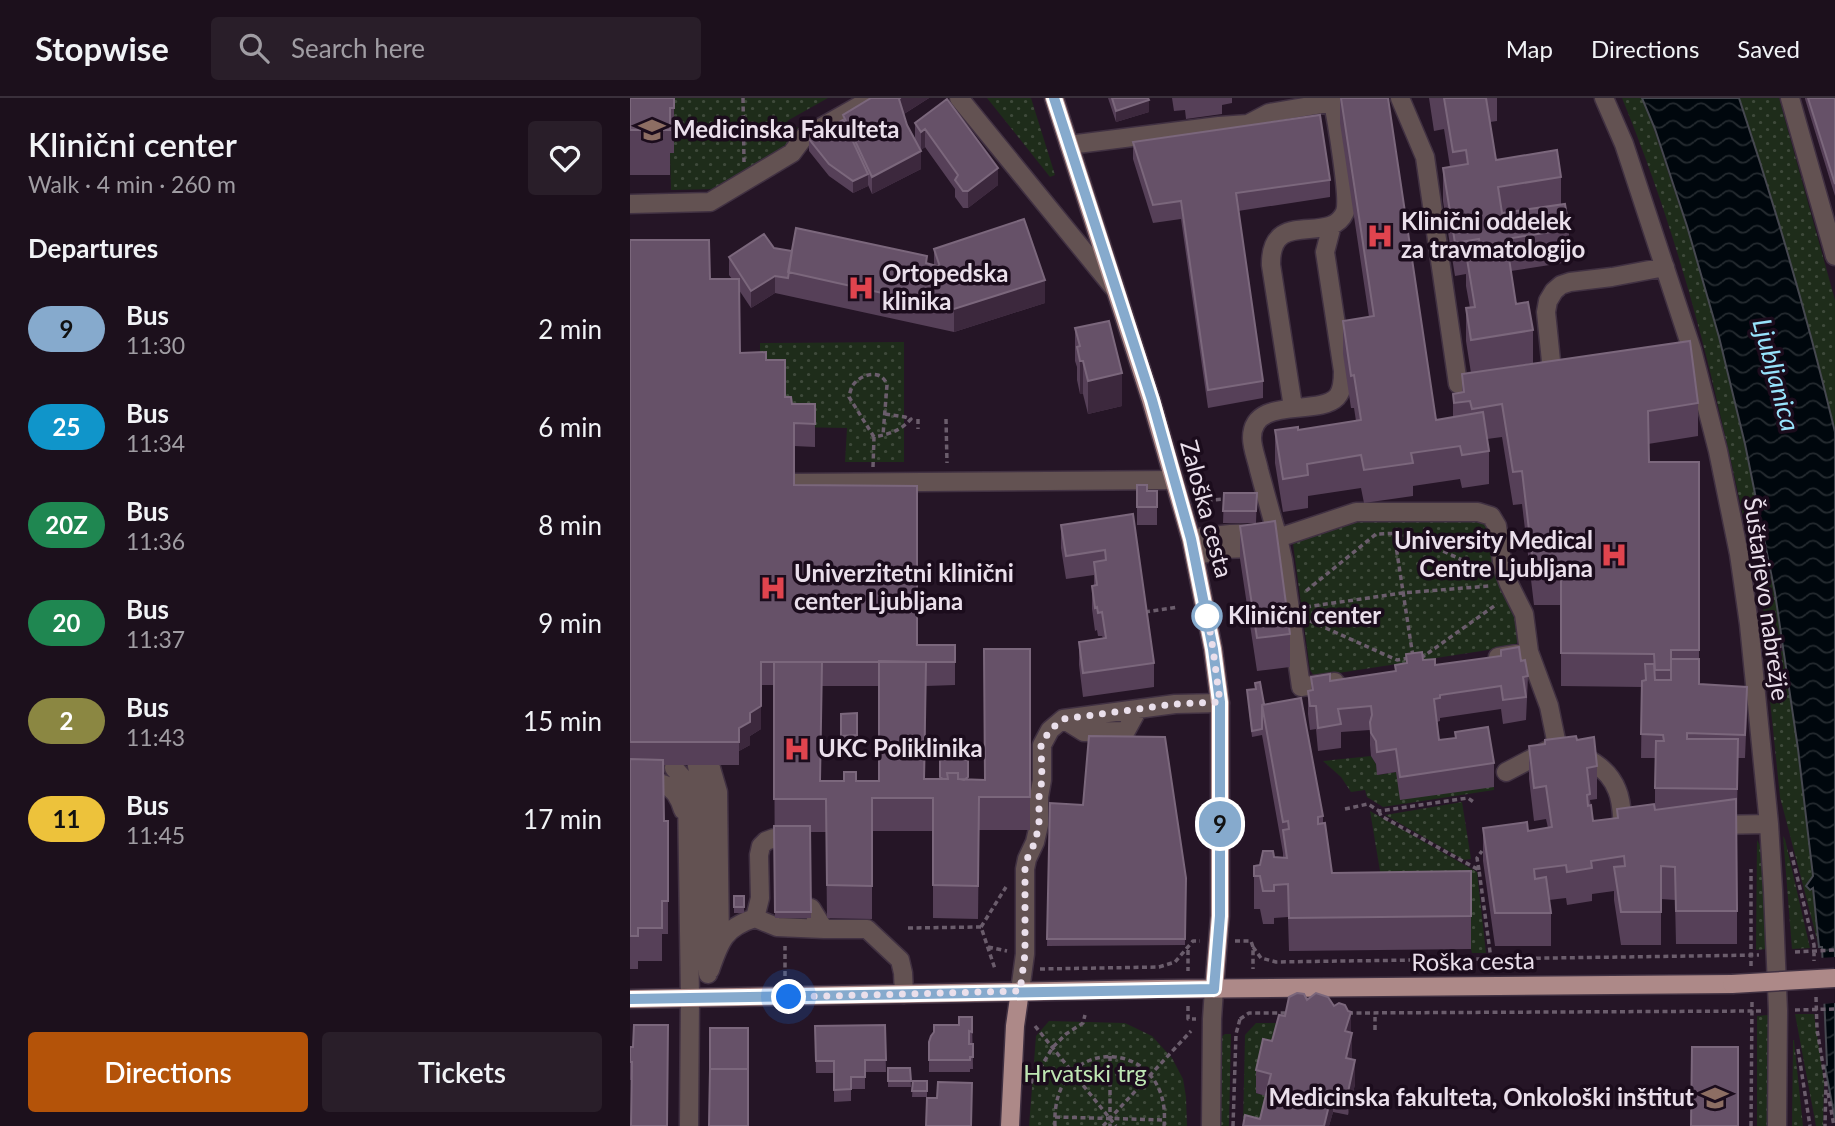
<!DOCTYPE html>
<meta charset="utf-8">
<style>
body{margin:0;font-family:Lato,sans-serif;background:#291e29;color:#f1f3f6;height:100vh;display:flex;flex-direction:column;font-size:26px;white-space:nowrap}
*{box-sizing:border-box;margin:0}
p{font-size:23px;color:#a09da3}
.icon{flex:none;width:38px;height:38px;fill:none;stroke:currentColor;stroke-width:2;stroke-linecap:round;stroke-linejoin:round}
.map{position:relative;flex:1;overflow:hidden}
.panel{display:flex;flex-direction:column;background:#1c101c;width:630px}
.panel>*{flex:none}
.badge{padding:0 14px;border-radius:23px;font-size:24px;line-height:46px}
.you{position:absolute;width:35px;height:35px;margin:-18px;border:5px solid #fff;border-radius:50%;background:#1a73e8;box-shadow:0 0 0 10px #1a73e833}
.map>.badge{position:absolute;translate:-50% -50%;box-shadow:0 0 0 4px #fff}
h2{padding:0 28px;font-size:26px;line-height:63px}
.round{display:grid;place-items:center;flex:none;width:74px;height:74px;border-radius:7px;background:#291e29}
.summary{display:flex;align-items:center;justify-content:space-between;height:119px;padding:0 28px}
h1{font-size:33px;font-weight:600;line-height:52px}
.action{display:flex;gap:14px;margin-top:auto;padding:14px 28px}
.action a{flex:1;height:80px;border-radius:7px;background:#b45309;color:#fff;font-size:28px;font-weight:600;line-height:80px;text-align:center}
.action a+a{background:#291e29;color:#f1f3f6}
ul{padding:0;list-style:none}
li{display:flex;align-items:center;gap:21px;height:98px;padding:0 28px}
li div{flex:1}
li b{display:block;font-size:26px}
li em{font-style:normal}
li .badge{min-width:77px;font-weight:700;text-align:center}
header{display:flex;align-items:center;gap:42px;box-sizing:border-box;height:98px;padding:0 35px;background:#1c101c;border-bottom:2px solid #3a303b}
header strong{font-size:33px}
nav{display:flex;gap:38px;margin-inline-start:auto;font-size:24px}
.search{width:490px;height:63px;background:#291e29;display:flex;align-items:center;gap:18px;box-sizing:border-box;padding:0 24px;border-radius:7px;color:#a09da3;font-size:26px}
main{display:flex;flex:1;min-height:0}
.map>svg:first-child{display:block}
.green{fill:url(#green-dots)}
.water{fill:url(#water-waves);stroke:#464850;stroke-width:2}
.pier{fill:#251526}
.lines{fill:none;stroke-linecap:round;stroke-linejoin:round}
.minor-casing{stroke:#413142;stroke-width:21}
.major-casing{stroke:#413142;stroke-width:21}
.path{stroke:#6b5d6c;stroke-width:3.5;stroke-dasharray:5 3.5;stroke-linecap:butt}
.minor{stroke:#635252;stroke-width:18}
.major{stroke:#ad8988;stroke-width:18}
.major-bridge-casing{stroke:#413142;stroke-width:21;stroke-linecap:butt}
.major-bridge{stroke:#ad8988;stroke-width:18}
.wall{fill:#564058;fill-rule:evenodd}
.shaded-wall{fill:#3c283d}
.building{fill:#665168;stroke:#7b677c;stroke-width:2}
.line-casing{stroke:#fff;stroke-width:16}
.line{stroke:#86aacd;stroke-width:10}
.walk{stroke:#eadfeb;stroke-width:7;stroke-dasharray:0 12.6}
.stop-dot{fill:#fff;stroke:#86aacd;stroke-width:3.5}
.labels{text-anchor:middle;stroke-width:7;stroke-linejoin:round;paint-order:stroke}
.poi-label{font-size:24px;font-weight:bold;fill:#eadfeb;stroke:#1b0c1c;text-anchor:start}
.street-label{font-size:24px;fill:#eadfeb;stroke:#1b0c1c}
.stop-label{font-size:24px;font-weight:bold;fill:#eadfeb;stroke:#1b0c1c;text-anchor:start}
.park-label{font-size:24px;fill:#bee6b3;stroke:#1b0c1c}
.water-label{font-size:26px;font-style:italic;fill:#98e3fc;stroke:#1b0c1c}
</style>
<header>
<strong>Stopwise</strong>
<div class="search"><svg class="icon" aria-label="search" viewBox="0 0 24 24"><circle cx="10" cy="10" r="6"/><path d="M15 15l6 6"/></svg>Search here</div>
<nav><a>Map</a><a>Directions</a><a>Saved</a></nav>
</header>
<main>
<section class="panel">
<div class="summary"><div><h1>Klinični center</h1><p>Walk · 4 min · 260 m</p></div><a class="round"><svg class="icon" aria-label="heart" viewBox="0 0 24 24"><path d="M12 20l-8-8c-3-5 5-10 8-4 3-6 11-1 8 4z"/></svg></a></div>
<h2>Departures</h2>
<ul>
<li><span class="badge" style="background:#86aacd;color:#111">9</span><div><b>Bus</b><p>11:30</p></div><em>2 min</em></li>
<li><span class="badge" style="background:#1095ca;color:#fff">25</span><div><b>Bus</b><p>11:34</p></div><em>6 min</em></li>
<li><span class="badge" style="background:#1f8751;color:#fff">20Z</span><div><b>Bus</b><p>11:36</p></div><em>8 min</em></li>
<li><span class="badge" style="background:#1f8751;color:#fff">20</span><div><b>Bus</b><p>11:37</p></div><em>9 min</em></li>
<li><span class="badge" style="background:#8b8742;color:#fff">2</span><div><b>Bus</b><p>11:43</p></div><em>15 min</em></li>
<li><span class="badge" style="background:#edc23b;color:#111">11</span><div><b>Bus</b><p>11:45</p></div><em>17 min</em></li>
</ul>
<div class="action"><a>Directions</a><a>Tickets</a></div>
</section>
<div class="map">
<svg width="1205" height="1028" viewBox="0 0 1205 1028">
<defs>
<pattern id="green-dots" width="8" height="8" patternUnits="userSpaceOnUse" patternTransform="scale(1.75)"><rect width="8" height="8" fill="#1e2c1a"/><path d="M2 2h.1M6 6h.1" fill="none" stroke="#3f4a3b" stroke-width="1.8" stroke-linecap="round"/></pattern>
<pattern id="water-waves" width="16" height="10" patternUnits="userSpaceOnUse" patternTransform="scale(1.75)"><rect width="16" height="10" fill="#00070d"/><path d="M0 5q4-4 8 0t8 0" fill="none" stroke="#252b30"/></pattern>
</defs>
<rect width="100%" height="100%" fill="#251526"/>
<path class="green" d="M34,0H198L157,23L172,32L155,55L92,91L41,92L40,55Z
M357,0H401L425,77L420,79Z
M992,0H1012C1026,33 1035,67 1047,100C1095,242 1132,394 1152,543L1137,544L1133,509H1129C1120,444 1105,380 1090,316C1066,209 1034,102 992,0Z
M1109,0H1149L1205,202V334C1178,221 1146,110 1109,0Z
M274,244V364H215L217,330L162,329L130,277V245Z
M733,421H849L862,432L885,507L890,541L884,548L689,578H684L680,572L663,446L665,442Z
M1154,553L1168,651L1183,778L1176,788L1182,789L1189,849L1150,699L1135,554Z
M741,658L746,666L748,677L766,674L864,689V692L753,709L737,699L735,692L721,694L711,679L693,663Z
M832,704L841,761L834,762L755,717Z
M740,713L847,774L856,855H842L841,851L751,779Z
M1153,738L1155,741L1180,850L1162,851Z
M1127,742L1132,751L1137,851L1126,852Z
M1165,916H1184L1194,982L1193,1028H1186Z
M1138,917L1137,1028H1127V918Z
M419,923L495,925L522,938L542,960L553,981L556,999L557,1028H399L406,938Z
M626,925H652L626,995L641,999L634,1028H613L615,937Z
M595,936H601L599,1028H589L590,940Z
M1163,942H1164L1173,1028H1162Z"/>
<path class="water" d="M1012,0H1109C1146,110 1178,221 1205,334V1022L1195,968L1197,967L1192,849H1189L1183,790L1180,792L1176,788L1183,778L1168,651L1145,495L1115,346L1089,239L1057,128L1025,31Z"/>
<path class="pier" d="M1205,859V905L1190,906L1189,860Z"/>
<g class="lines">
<g class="minor-casing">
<path id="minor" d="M329,0L484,190
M770,0L795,59L828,286L856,282
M974,0L994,46L1062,252L1088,353L1109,456L1119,526L1139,726L1143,792L1148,913L1147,1028
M1160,0L1205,158
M439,47L589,28L618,26L639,15L728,0
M0,106L80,104L162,55L174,39L243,0
M702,127L695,154L713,273C713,282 713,292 707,299C688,319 622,297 622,340C622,350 627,362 629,372C635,394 641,417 648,440L726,414H848L861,418L867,428L873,470L879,486L894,516L899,554L868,559
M934,271L922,273L916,214L918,203L924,193L931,187L940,184L982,179L1035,169
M663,309L641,167C640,108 700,149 715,114C720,100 706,19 702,0
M163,385L544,382
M561,441C578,438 608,433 625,437C636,439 635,441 648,440L653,462L671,589L705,584
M565,458L591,451L625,450L632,445
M899,554L919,608L927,647C951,657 977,666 987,692C992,703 992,718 993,730H997
M433,621L454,634L496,633L508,611
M67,668L74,702V829L78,876
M44,670L52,679L57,696L60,900L59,1028
M81,670L88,694L90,845
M876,674L918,652
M0,687C28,683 44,681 53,712
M1084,727L1139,726
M181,810L194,831H237L270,862L273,875L274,896
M125,820L147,829L194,831
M80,872C90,843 94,830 125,820L130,800L129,757L131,748L136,743L144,740
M390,893L395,856V771L397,761L405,744L409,727V699L412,682V647L420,632L433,621L545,606L590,605
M581,1028L582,921L584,891"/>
</g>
<g class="major-casing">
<path id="major" d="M424,0L521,302L561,441L583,551L590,605V818L584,891
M0,901L531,891L1102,886
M380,1028L385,928L390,893"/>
</g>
<path class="path" d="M113,0L114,64
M288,321V331
M316,321L317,365
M244,339L219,299C219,297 222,288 223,287C232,275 252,271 257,287L253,337
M243,369L244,339C260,336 270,333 281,321L275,319L255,316
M569,400L582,402L596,401
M764,435L783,559
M676,493L746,436L774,435L856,473
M676,509L772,495L859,488
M515,514L548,509
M680,523L767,562L779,560
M1138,549L1153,548
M790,558H794L867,506
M715,711L738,706L749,713L838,700L845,705
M749,713L751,718L849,772L861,861
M1161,754L1184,847V863
M849,772L847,760L852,753
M351,829L376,789
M278,830L351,829L365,871
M605,843H621L623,849V871
M358,849L377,853
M623,849L631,860L646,864L1129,857
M558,852V873
M1165,854L1205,852
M1121,868V771
M410,871L529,869L545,864L563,843H570
M155,878V848
M1186,899L1187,931L1196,986L1195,1028
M558,908V921H566
M1165,912L1205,911
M718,915L1131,913
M610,921L619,915H658
M405,928L486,1028
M745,932V919
M1168,951L1180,1028
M480,958V1028
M401,985L423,949L436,936L453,925L455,917
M1198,995L1204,1028
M425,1019L535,1022
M425,1028C420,932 543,939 534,1028
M473,1028L561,933
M603,1028L606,936L610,921
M1121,1028L1122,904"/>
<use href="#minor" class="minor"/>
<use href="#major" class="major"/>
<g class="major-bridge-casing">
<path id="major-bridge" d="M1102,886L1205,880"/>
</g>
<use href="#major-bridge" class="major-bridge"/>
</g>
<path class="wall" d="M0,0L44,10V55H40V77H0Z
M241,0H299L274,16L277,27L285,42V25L317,1L368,87L338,110H333L325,99V91L295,49L291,52L288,47L291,71L242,96L238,87V88L223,95L199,78L179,53V41L213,22V17Z
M478,0H518L519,14L486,24Z
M542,0H602V5L592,7V16L556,21L555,12L544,13Z
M710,0H758L806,322L823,319V296L832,295V276L1068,305V338L1018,346L1019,364H1069V586L1117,612L1115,660H1108L1107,715V846H1046L1045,802L1031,801V847H991L984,802V793L962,796V803L937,807L936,800L919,802L921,815V848H865L853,763V730L898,733L918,730L916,721L904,723L899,681V648L947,642L967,668V701L960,702L963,723L987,720V711L1025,709V660H1011L1012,589L931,588V507H904L892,406L883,407L872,339L857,341L859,353V386L832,390L830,381L783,388V398L734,405L731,390L678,398V410L653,414L645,365V332H668L726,323L724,310H721L713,256V223L739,219L710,25Z
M799,0H867V23L860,24L866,62L931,79V106L939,131V164L881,173L886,206L903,232V265L841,275L836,243V210H840L836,188V176L825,178L813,103V70L820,69L814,31L804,33Z
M1175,0H1205V98L1175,1Z
M503,44L700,82V99L608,113L633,283V300L578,310L551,121L523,125L503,61Z
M0,142L80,181H102L99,177V159L144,150L162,153L297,165L304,167V151L415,205L324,234L145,195L121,210L109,192L110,255L136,262L155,299L162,306H185V349L164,348V387L287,547H325V587L296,588L295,681H310V663L338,682H355L400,551V732H349L348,821L303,820V733H242V821L197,820L196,734H180L181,820H145L144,587H131V631L120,638V647L109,653V667H33L34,723H38V836H32V863H8V871H0ZM192,588H249V683H190Z
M445,230L492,308L458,316L453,296H450L447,282V269L445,263Z
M507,387L517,393H527V427H507Z
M594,395H627L626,425H593Z
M503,416L524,565V589L453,599L449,567V544L473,540L472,538H468L467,532L465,533L462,511V488L464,487V477L436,481L431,450V427Z
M610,428L660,536V569L627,573L610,461Z
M776,556L805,567L891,563L898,578L896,622L873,626L871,611L810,620V623L807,624L809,642L825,640V634L864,665V689L770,702L766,674L747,677L746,666L741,658L740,647V632L711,634V650L688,653L686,631L680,632L678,616V593L681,592V579L700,583L765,574V567L776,565Z
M625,585L634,606L693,718V726L702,775L841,773V851L659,853L658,819L644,820V826H633L630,811H624V768L630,767L644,759L653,760V755L632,637L622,639L617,592L625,591Z
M227,615V643L211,644V616Z
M420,705L556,780L555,847L417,848Z
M104,798H114V815H104Z
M677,902L721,934L722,958L721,962L725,986L718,1017L703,1014L699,1028H613L630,1021L636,998L626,995V972L642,943L655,918Z
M342,919L343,971H340V974H299V944Z
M38,927L2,982H0V949H3Z
M255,927L256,974H235V991H221V1003L204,1004V975H186L185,928Z
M258,970H280L281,989H258Z
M283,983H297V999H282Z"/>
<path class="shaded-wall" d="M270,0H299L269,19V1Z
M519,2V14L486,24V13Z
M295,31V49L291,52V34Z
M291,53V71L242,96V79Z
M368,70V87L338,110V93Z
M238,76V88L223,95V83Z
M145,178V195L121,210V193Z
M415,182V205L324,234V211Z
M450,263H453V296H450Z
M492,275V308L458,316V283Z
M131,608V631L120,638V647L109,653V667V630L120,615Z
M721,914V937L715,933Z
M722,935V958L716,984V960Z
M725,962V986L718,1017V994Z
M703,991V1014L699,1028H694Z"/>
<path class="building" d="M0,0H44V10H40V32H0Z
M241,0H270L269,1L277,27L291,53L242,79L213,17Z
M482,0H518L519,2L486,13Z
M711,0H758L806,322L853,314L859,353L832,357L830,348L781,355L783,365L734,372L731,357L677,366L678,377L653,381L645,332L668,329V332L731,322L724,277L721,278L713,223L744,218Z
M814,0H856L866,62L927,52L931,79L868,89L872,115L935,106L939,131L876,141L886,206L898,204L903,232L841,242L836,210L845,209L836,155L851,153L849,141L825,145L813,70L838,66L836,52L823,54Z
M1178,0H1205V86Z
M317,1L368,70L338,93H333L325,82L328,77L295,31L291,34L285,25Z
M690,17L700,82L606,95L633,283L578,292L551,103L523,107L503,44Z
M213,22L238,76L223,83L199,66L179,41Z
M394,121L415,182L324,211L158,174L166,130L297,158L296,165L310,169L304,151Z
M134,136L144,150L162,153L158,180L145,178L121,193L99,159Z
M0,142H79L80,181H109L110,255L136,254V262H155V299H161L162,306H185V326L164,325V387L287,388V547H325V564H131V608L120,615V624L109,630V644H0Z
M479,223L492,275L458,283L453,263H450L447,249L450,248L445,230Z
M1060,243L1068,305L1018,313L1019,364H1069V552H1041V572H1025L1024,556L931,555V474H904L892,373L883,374L872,306L842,311L840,303L824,305L823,296L834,294L832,276Z
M507,387H517V393H527V409H507Z
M594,395H627L626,413H593Z
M503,416L524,565L453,575L449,544L476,540L472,514L468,515L467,509L465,510L462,488L467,487L464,464L476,462L475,452L436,458L431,427Z
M645,423L660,536L627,540L610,428Z
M889,549L891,563L895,562L898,578L893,579L896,599L873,602L871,588L810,597V600L804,601L809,642L826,640L825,634L858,629L864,665L770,679L766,651L747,654L746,643L741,635L740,624L742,617L741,608L708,611L711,626L688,630L686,608H680L678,593L683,592L681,579L700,576V583L766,573L765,567L777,565L776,556L792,554L793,562L805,561V567L871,558V552Z
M354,551H400V699H349L348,788L303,787V700H242V788L197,787L196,701H144V564H192L190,683H214V674H226V683H249V563L296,564L294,681H318L317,675H328V681L355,682Z
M1041,561H1069V586L1117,589L1115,637L1057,635V641H1108L1107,691L1025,690L1026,643H1034L1033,637L1011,636L1012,583L1016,582L1015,566H1024L1025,582H1041Z
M630,584L634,606L632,607V631L622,633L617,592L626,591L625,585Z
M671,600L693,718L688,719V726L695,725L702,775L841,773V818L659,820L658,786L644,787V793H633L630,778H624V768L630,767L633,753H643L644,759L657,760L653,732L659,731L658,723L653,724L632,607Z
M227,615V637L211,638V616Z
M459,638L535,639L556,780L555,841H417L420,705L453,707Z
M946,638L947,642L964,639L967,668L957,670L960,696L957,697L958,708L961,707L963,723L988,720L987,711L1024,706L1025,712L1106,701L1107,813H1046L1045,769L1031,768V814H991L984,769L995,768L994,758L961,763L962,770L937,774L936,767L904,771L905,781L916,779L921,815H865L853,730L897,724L898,733L922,729L916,688L904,690L899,648L915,646V642Z
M324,655L338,663V679L334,682L328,681V675H317L318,681H313L310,679V663Z
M0,661L33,662L34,723H38V803H32V830H8V838H0Z
M144,728H180L181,814H145Z
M104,798H114V809H104Z
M667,895L674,896L677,902L686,895L698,899L704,908L709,905L715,907L718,913L721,914L715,933L722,935L716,960L725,962L718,994L703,991L694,1028H613L615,1017L630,1021L641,976L626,972L633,941L642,943L649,917L655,918L659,899Z
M329,919H342V934L339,933V946H343V959H340V962H299V944L301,938L304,934V927H329Z
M4,927H38L37,1028H1L2,964H0V949H3Z
M255,927L256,962H235V979H221V991L204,992V963H186L185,928Z
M80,930H118V976V971H80Z
M1062,949H1108V1028H1061Z
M258,970H280L281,983H258Z
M80,971H118V1028H79Z
M283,983H297V993H282Z
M308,984L342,985L341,1028H296L297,1000H307Z"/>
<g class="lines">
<g class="line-casing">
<path id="line" d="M0,901L584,891L590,818V604L583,551L561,441L522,302L424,0"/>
</g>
<use href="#line" class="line"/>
<path class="walk" d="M159,899L390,893L395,856V771L397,761L405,744L409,727V699L412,682L411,647L420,632L433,621L545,606L590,604L583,551L577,515V518"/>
</g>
<defs>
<g id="university-bare" transform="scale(2.1)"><path d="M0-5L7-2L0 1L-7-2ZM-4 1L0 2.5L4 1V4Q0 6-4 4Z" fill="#8d6e63" stroke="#1b0c1c" stroke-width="2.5" paint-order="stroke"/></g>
<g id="hospital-bare" transform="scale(2.1)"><path d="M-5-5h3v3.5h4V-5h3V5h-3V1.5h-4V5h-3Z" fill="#e0444e" stroke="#1b0c1c" stroke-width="2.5" paint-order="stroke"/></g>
</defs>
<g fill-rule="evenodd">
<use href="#university-bare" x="22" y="32"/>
<use href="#hospital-bare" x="750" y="138"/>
<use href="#hospital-bare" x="231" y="190"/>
<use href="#hospital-bare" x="984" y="457"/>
<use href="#hospital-bare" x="143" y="490"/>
<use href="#hospital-bare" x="167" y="651"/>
<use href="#university-bare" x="1085" y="1000"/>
</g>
<circle class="stop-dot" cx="577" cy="518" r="14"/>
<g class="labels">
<g class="poi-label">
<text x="43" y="40">Medicinska Fakulteta</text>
<text x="771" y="132">Klinični oddelek<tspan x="771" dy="28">za travmatologijo</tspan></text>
<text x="252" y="184">Ortopedska<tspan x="252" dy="28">klinika</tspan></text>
<text x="963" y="451" text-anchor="end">University Medical<tspan x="963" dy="28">Centre Ljubljana</tspan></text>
<text x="164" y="484">Univerzitetni klinični<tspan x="164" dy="28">center Ljubljana</tspan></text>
<text x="188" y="659">UKC Poliklinika</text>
<text x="1064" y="1008" text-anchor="end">Medicinska fakulteta, Onkološki inštitut</text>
</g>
<g class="street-label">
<text transform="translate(576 411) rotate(75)" y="8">Zaloška cesta</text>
<text transform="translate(1136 501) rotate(82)" y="8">Šuštarjevo nabrežje</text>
<text transform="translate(843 864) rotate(-1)" y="8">Roška cesta</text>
</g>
<g class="stop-label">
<text x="598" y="526">Klinični center</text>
</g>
<g class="park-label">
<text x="455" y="984">Hrvatski trg</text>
</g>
<g class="water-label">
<text transform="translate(1146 277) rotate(75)" y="9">Ljubljanica</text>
</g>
</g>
</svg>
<div class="you" style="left:159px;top:899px"></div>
<b class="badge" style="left:590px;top:726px;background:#86aacd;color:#111">9</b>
</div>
</main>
